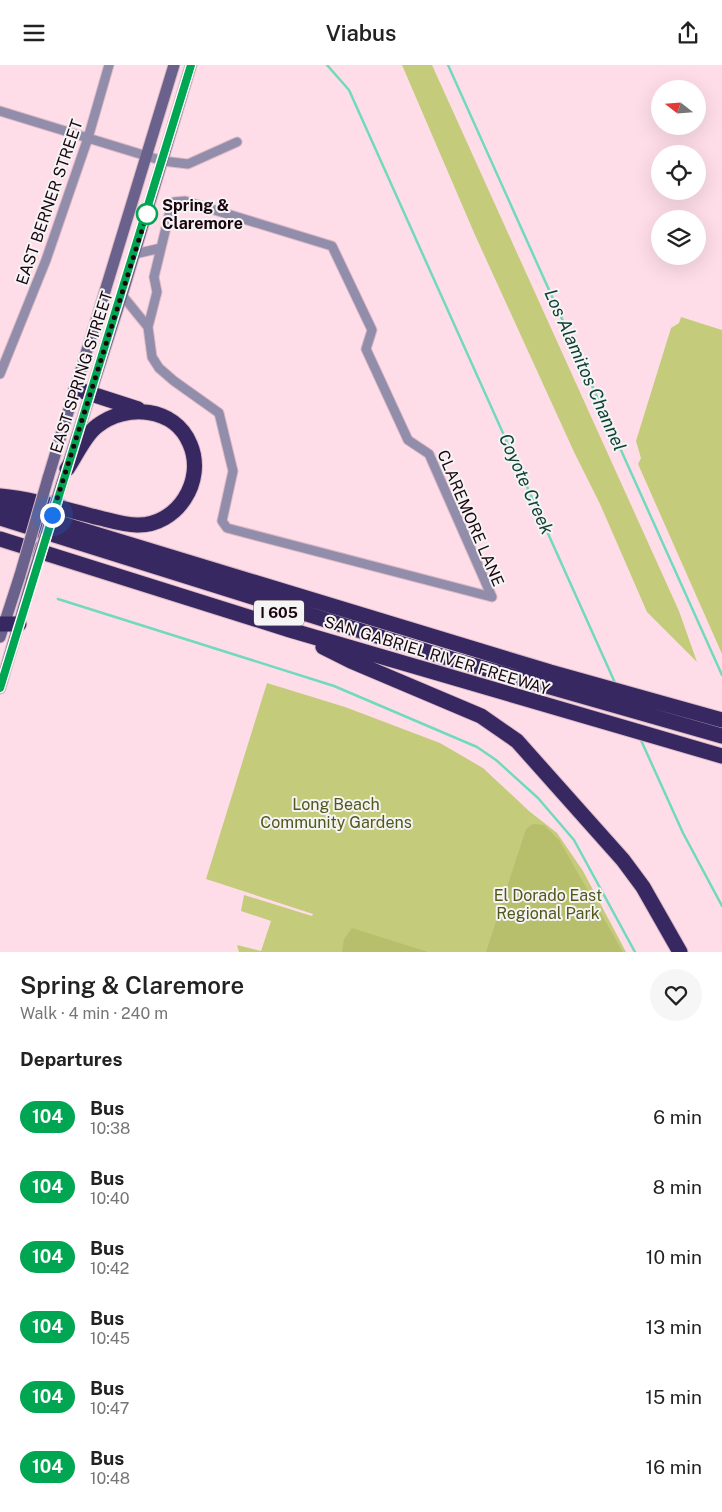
<!DOCTYPE html>
<meta charset="utf-8">
<style>
body{margin:0;font-family:"Public Sans",sans-serif;background:#f6f6f6;color:#222;height:100vh;display:flex;flex-direction:column;font-size:19px;white-space:nowrap}
*{box-sizing:border-box;margin:0}
p{font-size:16px;color:#767676}
.icon{flex:none;width:28px;height:28px;fill:none;stroke:currentColor;stroke-width:2;stroke-linecap:round;stroke-linejoin:round}
.map{position:relative;height:887px;overflow:hidden}
.side{display:flex;flex-direction:column;background:#fff;flex:1}
.side>*{flex:none}
.badge{padding:0 10px;border-radius:16px;font-size:18px;line-height:32px}
.needle{width:32px;rotate:287deg}
.controls{position:absolute;left:651px;top:15px;display:grid;gap:10px}
.controls a{display:grid;place-items:center;width:55px;height:55px;border-radius:50%;background:#fff;box-shadow:0 5px 20px #0002;font-size:25px}
.you{position:absolute;width:25px;height:25px;margin:-12px;border:4px solid #fff;border-radius:50%;background:#1a73e8;box-shadow:0 0 0 8px #1a73e833}
.map>.badge{position:absolute;translate:-50% -50%;box-shadow:0 0 0 2px #fff}
h2{padding:0 20px;font-size:19px;line-height:45px}
.round{display:grid;place-items:center;flex:none;width:52px;height:52px;border-radius:26px;background:#f6f6f6}
.summary{display:flex;align-items:center;justify-content:space-between;height:85px;padding:0 20px}
h1{font-size:24px;font-weight:600;line-height:38px}
ul{padding:0;list-style:none}
li{display:flex;align-items:center;gap:15px;height:70px;padding:0 20px}
li div{flex:1}
li b{display:block;font-size:19px}
li em{font-style:normal}
li .badge{min-width:55px;font-weight:700;text-align:center}
header{display:flex;justify-content:space-between;align-items:center;height:65px;padding:0 20px;background:#fff;font-size:22px;font-weight:600}
.map>svg:first-child{display:block}
.green{fill:#c4cc7b}
.forest{fill:#b7be6c}
.lines{fill:none;stroke-linecap:round;stroke-linejoin:round}
.stream{stroke:#71d9bc;stroke-width:2.5}
.street-casing{stroke:#dabac6;stroke-width:11}
.secondary-casing{stroke:#dabac6;stroke-width:13}
.highway-casing{stroke:#dabac6;stroke-width:17}
.street{stroke:#928daa;stroke-width:9}
.secondary{stroke:#6a628c;stroke-width:11}
.highway{stroke:#382861;stroke-width:15}
.secondary-bridge-casing{stroke:#dabac6;stroke-width:13;stroke-linecap:butt}
.secondary-bridge{stroke:#6a628c;stroke-width:11}
.line-casing{stroke:#fff;stroke-width:11}
.line{stroke:#00a651;stroke-width:8}
.walk{stroke:#1c040f;stroke-width:5;stroke-dasharray:0 9}
.stop-dot{fill:#fff;stroke:#00a651;stroke-width:2.5}
.labels{text-anchor:middle;stroke-width:4;stroke-linejoin:round;paint-order:stroke}
.shield{fill:#f4f4f4;stroke:#5d4c54;stroke-width:1}
.shield-label{font-size:15px;font-weight:bold;fill:#1c040f}
.street-label{font-size:16px;fill:#1c040f;stroke:#f4f4f4}
.stop-label{font-size:16px;font-weight:bold;fill:#1c040f;stroke:#f4f4f4;text-anchor:start}
.park-label{font-size:16px;fill:#52571a;stroke:#f4f4f4}
.water-label{font-size:18px;font-style:italic;fill:#0e3e32;stroke:#f4f4f4}
</style>
<header><svg class="icon" aria-label="menu" viewBox="0 0 24 24"><path d="M4 6h16M4 12h16M4 18h16"/></svg>Viabus<svg class="icon" aria-label="share" viewBox="0 0 24 24"><path d="M12 15V3M7 8l5-5 5 5M5 13v7h14v-7"/></svg></header>
<div class="map">
<svg width="722" height="887" viewBox="0 0 722 887">
<rect width="100%" height="100%" fill="#fedde9"/>
<path class="green" d="M402,0H432L679,546L697,597L647,547L600,439L574,387L475,170Z
M681,252L722,265V589L638,399L641,393L636,376L671,263L679,258Z
M267,618L345,642L440,678L483,703L529,746L557,768L583,806L626,887H239L237,880L261,886L271,856L241,846L244,830L312,851L313,849L206,814Z"/>
<path class="forest" d="M533,759L544,760L559,775L623,887H486L526,764Z
M352,863L428,887H342L344,874Z"/>
<g class="lines">
<path class="stream" d="M327,0L349,25L616,620
M448,0L722,610
M58,534L334,621L477,682L496,695L538,733L574,775L635,887
M640,673L683,768L722,841"/>
<g class="street-casing">
<path id="street" d="M0,46L163,96L188,99L237,77
M185,136L332,181L372,265L366,284L408,375L429,389L492,532L227,463L222,456L233,406L219,348L174,316L159,303L152,292L148,262L157,227L154,212L171,142L174,137Z
M135,189L161,183
M122,230L148,262
M0,309L46,195L88,73L109,0"/>
</g>
<g class="secondary-casing">
<path id="secondary" d="M48,413L174,0
M62,418L122,230L191,0
M0,572L20,510
M0,623L32,514"/>
</g>
<g class="highway-casing">
<path id="highway" d="M76,324L138,344
M0,431C34,434 67,445 100,453C112,456 125,460 137,460C177,461 206,416 190,379C175,342 126,338 97,361C84,371 76,391 67,404
M0,440L550,607L722,655
M0,453L441,591L722,671
M0,474L290,565L722,691
M0,559H19
M323,582L351,596L481,651L517,676L623,795L643,822L680,887"/>
</g>
<use href="#street" class="street"/>
<use href="#secondary" class="secondary"/>
<use href="#highway" class="highway"/>
<g class="secondary-bridge-casing">
<path id="secondary-bridge" d="M20,510L48,413
M32,514L62,418"/>
</g>
<use href="#secondary-bridge" class="secondary-bridge"/>
</g>
<g class="lines">
<g class="line-casing">
<path id="line" d="M0,623L191,0"/>
</g>
<use href="#line" class="line"/>
<path class="walk" d="M52,450L147,149"/>
</g>
<circle class="stop-dot" cx="147" cy="149" r="10"/>
<g class="labels">
<rect class="shield" x="254" y="535.5" width="50" height="25" rx="4"/>
<g class="shield-label">
<text x="279" y="553">I 605</text>
</g>
<g class="street-label">
<text transform="translate(49 137) rotate(-71)" y="6">EAST BERNER STREET</text>
<text transform="translate(81 307) rotate(-72)" y="6">EAST SPRING STREET</text>
<text transform="translate(471 453) rotate(67)" y="6">CLAREMORE LANE</text>
<text transform="translate(437 590) rotate(17)" y="6">SAN GABRIEL RIVER FREEWAY</text>
</g>
<g class="stop-label">
<text x="162" y="146">Spring &amp;<tspan x="162" dy="18">Claremore</tspan></text>
</g>
<g class="park-label">
<text x="336" y="745">Long Beach<tspan x="336" dy="18">Community Gardens</tspan></text>
<text x="548" y="836">El Dorado East<tspan x="548" dy="18">Regional Park</tspan></text>
</g>
<g class="water-label">
<text transform="translate(585 305) rotate(66)" y="6">Los Alamitos Channel</text>
<text transform="translate(526 419) rotate(66)" y="6">Coyote Creek</text>
</g>
</g>
</svg>
<div class="controls">
<a><svg class="needle" viewBox="-14 -14 28 28"><path d="M0-13l5 13h-10z" fill="#e53935"/><path d="M0 13l5-13h-10z" fill="#767676"/></svg></a>
<a><svg class="icon" aria-label="locate" viewBox="0 0 24 24"><circle cx="12" cy="12" r="6"/><path d="M12 2v4M12 18v4M2 12h4M18 12h4"/></svg></a>
<a><svg class="icon" aria-label="layers" viewBox="0 0 24 24"><path d="M12 4l9 5-9 5-9-5zM3 14l9 5 9-5"/></svg></a>
</div>
<div class="you" style="left:52px;top:450px"></div>
</div>
<section class="side">
<div class="summary"><div><h1>Spring &amp; Claremore</h1><p>Walk · 4 min · 240 m</p></div><a class="round"><svg class="icon" aria-label="heart" viewBox="0 0 24 24"><path d="M12 20l-8-8c-3-5 5-10 8-4 3-6 11-1 8 4z"/></svg></a></div>
<h2>Departures</h2>
<ul>
<li><span class="badge" style="background:#00a651;color:#fff">104</span><div><b>Bus</b><p>10:38</p></div><em>6 min</em></li>
<li><span class="badge" style="background:#00a651;color:#fff">104</span><div><b>Bus</b><p>10:40</p></div><em>8 min</em></li>
<li><span class="badge" style="background:#00a651;color:#fff">104</span><div><b>Bus</b><p>10:42</p></div><em>10 min</em></li>
<li><span class="badge" style="background:#00a651;color:#fff">104</span><div><b>Bus</b><p>10:45</p></div><em>13 min</em></li>
<li><span class="badge" style="background:#00a651;color:#fff">104</span><div><b>Bus</b><p>10:47</p></div><em>15 min</em></li>
<li><span class="badge" style="background:#00a651;color:#fff">104</span><div><b>Bus</b><p>10:48</p></div><em>16 min</em></li>
</ul>
</section>
